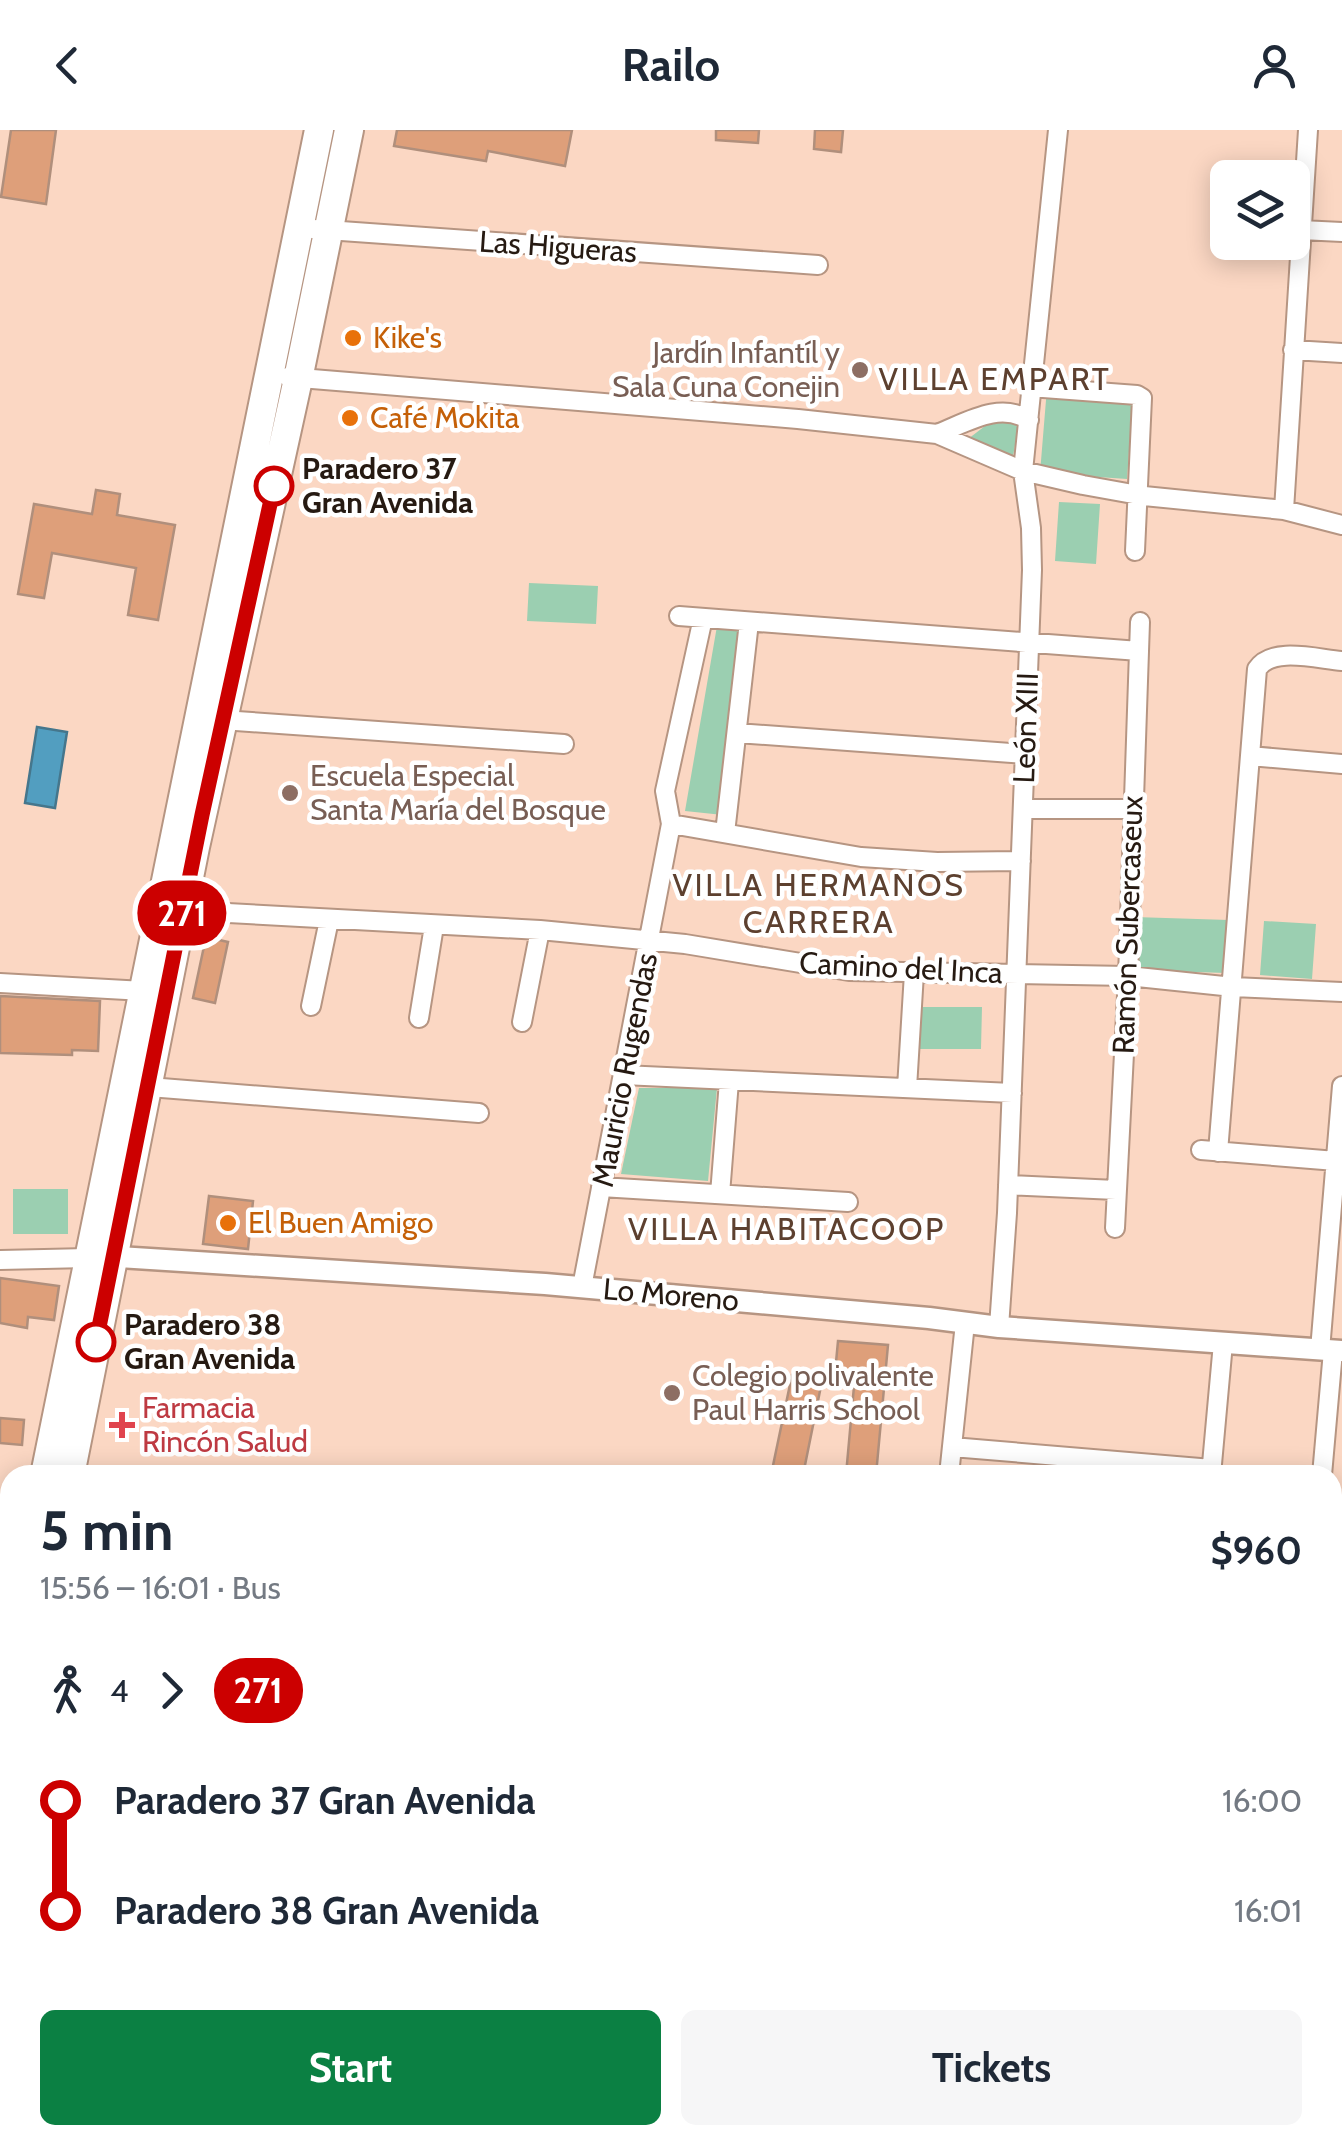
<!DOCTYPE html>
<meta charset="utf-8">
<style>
body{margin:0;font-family:Cabin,sans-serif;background:#f6f6f7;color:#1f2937;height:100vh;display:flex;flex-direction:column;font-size:38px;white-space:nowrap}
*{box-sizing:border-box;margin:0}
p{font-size:32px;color:#747a83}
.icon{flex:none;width:55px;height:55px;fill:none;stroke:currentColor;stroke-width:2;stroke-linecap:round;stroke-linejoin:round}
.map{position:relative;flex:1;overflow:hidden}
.drawer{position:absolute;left:0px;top:1335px;width:1342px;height:680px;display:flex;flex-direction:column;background:#fff;border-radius:30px 30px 0 0;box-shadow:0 5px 25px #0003}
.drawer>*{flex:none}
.badge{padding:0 20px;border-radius:32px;font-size:35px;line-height:65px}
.tools{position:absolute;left:1210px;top:30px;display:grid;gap:20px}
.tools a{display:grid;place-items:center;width:100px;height:100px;border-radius:15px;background:#fff;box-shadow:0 5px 25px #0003;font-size:50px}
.map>.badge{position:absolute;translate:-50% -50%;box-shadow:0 0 0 5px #fff}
.legs{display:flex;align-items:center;gap:15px;height:110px;padding:0 40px;font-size:32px}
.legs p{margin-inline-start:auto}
.summary{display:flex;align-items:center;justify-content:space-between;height:170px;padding:0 40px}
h1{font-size:55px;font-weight:800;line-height:75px}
.action{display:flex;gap:20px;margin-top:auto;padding:20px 40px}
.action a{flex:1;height:115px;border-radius:15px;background:#0b8043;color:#fff;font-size:40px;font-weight:800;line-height:115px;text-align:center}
.action a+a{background:#f6f6f7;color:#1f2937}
ul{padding:0 40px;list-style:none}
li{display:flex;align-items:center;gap:35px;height:110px;font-size:38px}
li i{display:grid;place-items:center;width:15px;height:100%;margin:0 12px;background:currentColor}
li i::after{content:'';width:25px;height:25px;margin:-12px;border:8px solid;border-radius:50%;background:#fff}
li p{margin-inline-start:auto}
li:first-child i{background:linear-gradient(#0000 50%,currentColor 0)}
li:last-child i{background:linear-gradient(currentColor 50%,#0000 0)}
header{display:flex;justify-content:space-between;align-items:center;height:130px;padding:0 40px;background:#fff;font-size:45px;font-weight:800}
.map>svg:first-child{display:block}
.green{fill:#9bcfb1}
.water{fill:#529ec0;stroke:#45768c;stroke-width:2.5}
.building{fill:#de9f7a;stroke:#b08f7c;stroke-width:2.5}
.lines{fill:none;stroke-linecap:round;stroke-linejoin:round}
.minor-casing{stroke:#b69582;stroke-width:22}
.tertiary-casing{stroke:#b69582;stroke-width:25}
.primary-casing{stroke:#b69582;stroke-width:32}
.minor{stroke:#fff;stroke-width:18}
.tertiary{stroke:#fff;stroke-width:20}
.primary{stroke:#fff;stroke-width:28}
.line-1-casing{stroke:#fff;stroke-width:22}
.line-1{stroke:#c00;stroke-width:15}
.food-dot{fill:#e8710a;stroke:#fff;stroke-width:4}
.education-dot{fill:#8d6e63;stroke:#fff;stroke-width:4}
.stop-1-dot{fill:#fff;stroke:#c00;stroke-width:5}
.health-dot{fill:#e0444e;stroke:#fff;stroke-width:4}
.labels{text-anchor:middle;stroke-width:9;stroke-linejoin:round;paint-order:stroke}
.street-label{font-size:30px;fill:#261a12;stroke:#fff}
.food-label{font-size:30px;fill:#c56008;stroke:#fff;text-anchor:start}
.education-label{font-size:30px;fill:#785e54;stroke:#fff;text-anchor:start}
.stop-label{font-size:30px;font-weight:bold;fill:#261a12;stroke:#fff;text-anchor:start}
.health-label{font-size:30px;fill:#be3a42;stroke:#fff;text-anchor:start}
.neighbourhood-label{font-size:32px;letter-spacing:2.5px;fill:#5d402f;stroke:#fff}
</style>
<header><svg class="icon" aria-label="back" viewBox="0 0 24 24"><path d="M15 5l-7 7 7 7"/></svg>Railo<svg class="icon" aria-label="person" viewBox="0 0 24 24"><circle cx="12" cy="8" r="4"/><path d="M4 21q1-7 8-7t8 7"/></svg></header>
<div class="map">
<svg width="1342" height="2015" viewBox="0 0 1342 2015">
<rect width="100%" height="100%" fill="#fbd7c3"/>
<path class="green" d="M1047,258L1133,265L1127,349L1040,343Z
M1004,290L1019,292L1012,332L968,309L985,296Z
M1059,372L1100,374L1096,434L1055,431Z
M529,453L598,456L596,494L527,491Z
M717,496L742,499L723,685L685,681Z
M1134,787L1229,790L1226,843L1132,840Z
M1264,791L1316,794L1312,849L1260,845Z
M918,877H982L981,919H918Z
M639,958H717L708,1051L621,1044Z
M13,1059H68V1104H13Z"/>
<path class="water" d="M37,597L67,602L55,678L25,673Z"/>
<path class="building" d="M11,0H56L46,74L1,67Z
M397,0H572L565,36L488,21L486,31L394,16Z
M716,0H759L758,13L716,10Z
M815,0H843L841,22L814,19Z
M96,360L120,364L117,385L175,395L158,490L128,485L136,438L52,423L44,468L18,464L34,374L92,384Z
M206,807L228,812L215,873L193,868Z
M0,866L100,871L98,921L72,920V925L0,923Z
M209,1066L253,1071L248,1119L203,1114Z
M0,1148L59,1156L54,1190L28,1187L27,1198L0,1193Z
M838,1211L888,1215L876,1345H846L855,1245L835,1243Z
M792,1245L822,1251L803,1345H771Z
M0,1288L24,1290L22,1315L0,1313Z"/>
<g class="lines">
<g class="minor-casing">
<path id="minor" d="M299,98L818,135
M1301,100L1342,102
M1293,220L1342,223
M288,247L798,289L937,304L1023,341L1083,355L1144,366L1284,380L1342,395
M1030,257L1137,265L1142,268L1135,421
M937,304C966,293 999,271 1029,290
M1284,380L1308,0
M679,486L1139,521
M222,590L564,614
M737,603L1025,624
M1250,626L1342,634
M1023,679H1132
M671,694L861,727L937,732L1021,731
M725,703L749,492
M172,780L540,800L685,814L849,841L1128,846L1233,857L1342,862
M0,853L144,861
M311,876L329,790
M419,888L434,796
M522,892L540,800
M623,945L1012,963
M149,957L479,983
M907,958L914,843
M1201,1020L1336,1031
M1218,1022L1257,539C1272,516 1317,529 1342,531
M1008,1055L1116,1060
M601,1057L848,1072
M720,1064L729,951
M1115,1098L1128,846L1140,492
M0,1130L88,1128
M582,1157L671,694L665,661L703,488
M999,1197L1007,1083L1032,440L1031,398L1023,341L1058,0
M1320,1220L1342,956
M952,1317L1212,1339
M949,1345L965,1193
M1211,1345L1223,1213
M1322,1345L1333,1221
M1332,1758H1342
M223,2012L251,2015
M428,2015L429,2005
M686,2015L687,2005
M895,2015V2005
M1239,2015L1240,2005"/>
</g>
<g class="tertiary-casing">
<path id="tertiary" d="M103,1126L545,1154L929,1188L999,1197L1342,1221"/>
</g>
<g class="primary-casing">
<path id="primary" d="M45,1345L319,0
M70,1345L195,717L298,249L349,0
M0,1567L10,1522
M0,1688L10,1642
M0,1824L10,1825
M0,1854L10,1855
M1332,1948L1342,1949
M1332,1974L1342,1975"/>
</g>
<use href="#minor" class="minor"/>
<use href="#tertiary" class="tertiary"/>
<use href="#primary" class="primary"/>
</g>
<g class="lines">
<g class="line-1-casing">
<path id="line-1" d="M96,1212L202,685L274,356"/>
</g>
<use href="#line-1" class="line-1"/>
</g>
<g class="food-dot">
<circle cx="353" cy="208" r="10"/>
<circle cx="350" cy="288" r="10"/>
<circle cx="228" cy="1093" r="10"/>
</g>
<g class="education-dot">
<circle cx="860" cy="240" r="10"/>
<circle cx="290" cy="663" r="10"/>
<circle cx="672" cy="1263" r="10"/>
</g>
<g class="stop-1-dot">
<circle cx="274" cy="356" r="18"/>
<circle cx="96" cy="1212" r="18"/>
</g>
<path class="health-dot" d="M117 1280h10v10h10v10h-10v10h-10v-10h-10v-10h10z"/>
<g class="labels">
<g class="street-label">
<text transform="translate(558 117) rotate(4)" y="10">Las Higueras</text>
<text transform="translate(1026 598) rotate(-88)" y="10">León XIII</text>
<text transform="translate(1128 795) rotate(-88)" y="10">Ramón Subercaseux</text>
<text transform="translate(901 838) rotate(3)" y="10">Camino del Inca</text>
<text transform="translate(625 940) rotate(-79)" y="10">Mauricio Rugendas</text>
<text transform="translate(671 1165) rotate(5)" y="10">Lo Moreno</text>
</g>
<g class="food-label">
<text x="373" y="218">Kike's</text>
<text x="370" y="298">Café Mokita</text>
<text x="248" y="1103">El Buen Amigo</text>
</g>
<g class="education-label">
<text x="840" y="233" text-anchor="end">Jardín Infantíl y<tspan x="840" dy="34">Sala Cuna Conejin</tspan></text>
<text x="310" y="656">Escuela Especial<tspan x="310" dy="34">Santa María del Bosque</tspan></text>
<text x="692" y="1256">Colegio polivalente<tspan x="692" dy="34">Paul Harris School</tspan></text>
</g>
<g class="stop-label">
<text x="302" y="349">Paradero 37<tspan x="302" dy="34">Gran Avenida</tspan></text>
<text x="124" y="1205">Paradero 38<tspan x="124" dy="34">Gran Avenida</tspan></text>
</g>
<g class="health-label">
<text x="142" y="1288">Farmacia<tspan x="142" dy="34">Rincón Salud</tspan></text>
</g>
<g class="neighbourhood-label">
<text x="995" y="260">VILLA EMPART</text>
<text x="819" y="766">VILLA HERMANOS<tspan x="819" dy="37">CARRERA</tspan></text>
<text x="787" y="1110">VILLA HABITACOOP</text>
</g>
</g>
</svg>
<div class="tools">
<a><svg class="icon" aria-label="layers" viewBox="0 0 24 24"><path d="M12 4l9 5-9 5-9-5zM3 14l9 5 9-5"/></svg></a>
</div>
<b class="badge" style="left:182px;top:783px;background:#c00;color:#fff">271</b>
<section class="drawer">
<div class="summary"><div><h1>5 min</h1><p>15:56 – 16:01 · Bus</p></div><b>$960</b></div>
<div class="legs"><svg class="icon" aria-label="walk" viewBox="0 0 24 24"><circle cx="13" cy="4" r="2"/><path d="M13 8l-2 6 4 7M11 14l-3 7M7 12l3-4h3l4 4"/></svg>4<svg class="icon" aria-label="forward" viewBox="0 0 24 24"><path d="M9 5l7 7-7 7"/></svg><b class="badge" style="background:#c00;color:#fff">271</b></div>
<ul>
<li><i style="color:#c00"></i><b>Paradero 37 Gran Avenida</b><p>16:00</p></li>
<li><i style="color:#c00"></i><b>Paradero 38 Gran Avenida</b><p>16:01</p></li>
</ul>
<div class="action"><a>Start</a><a>Tickets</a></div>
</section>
</div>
